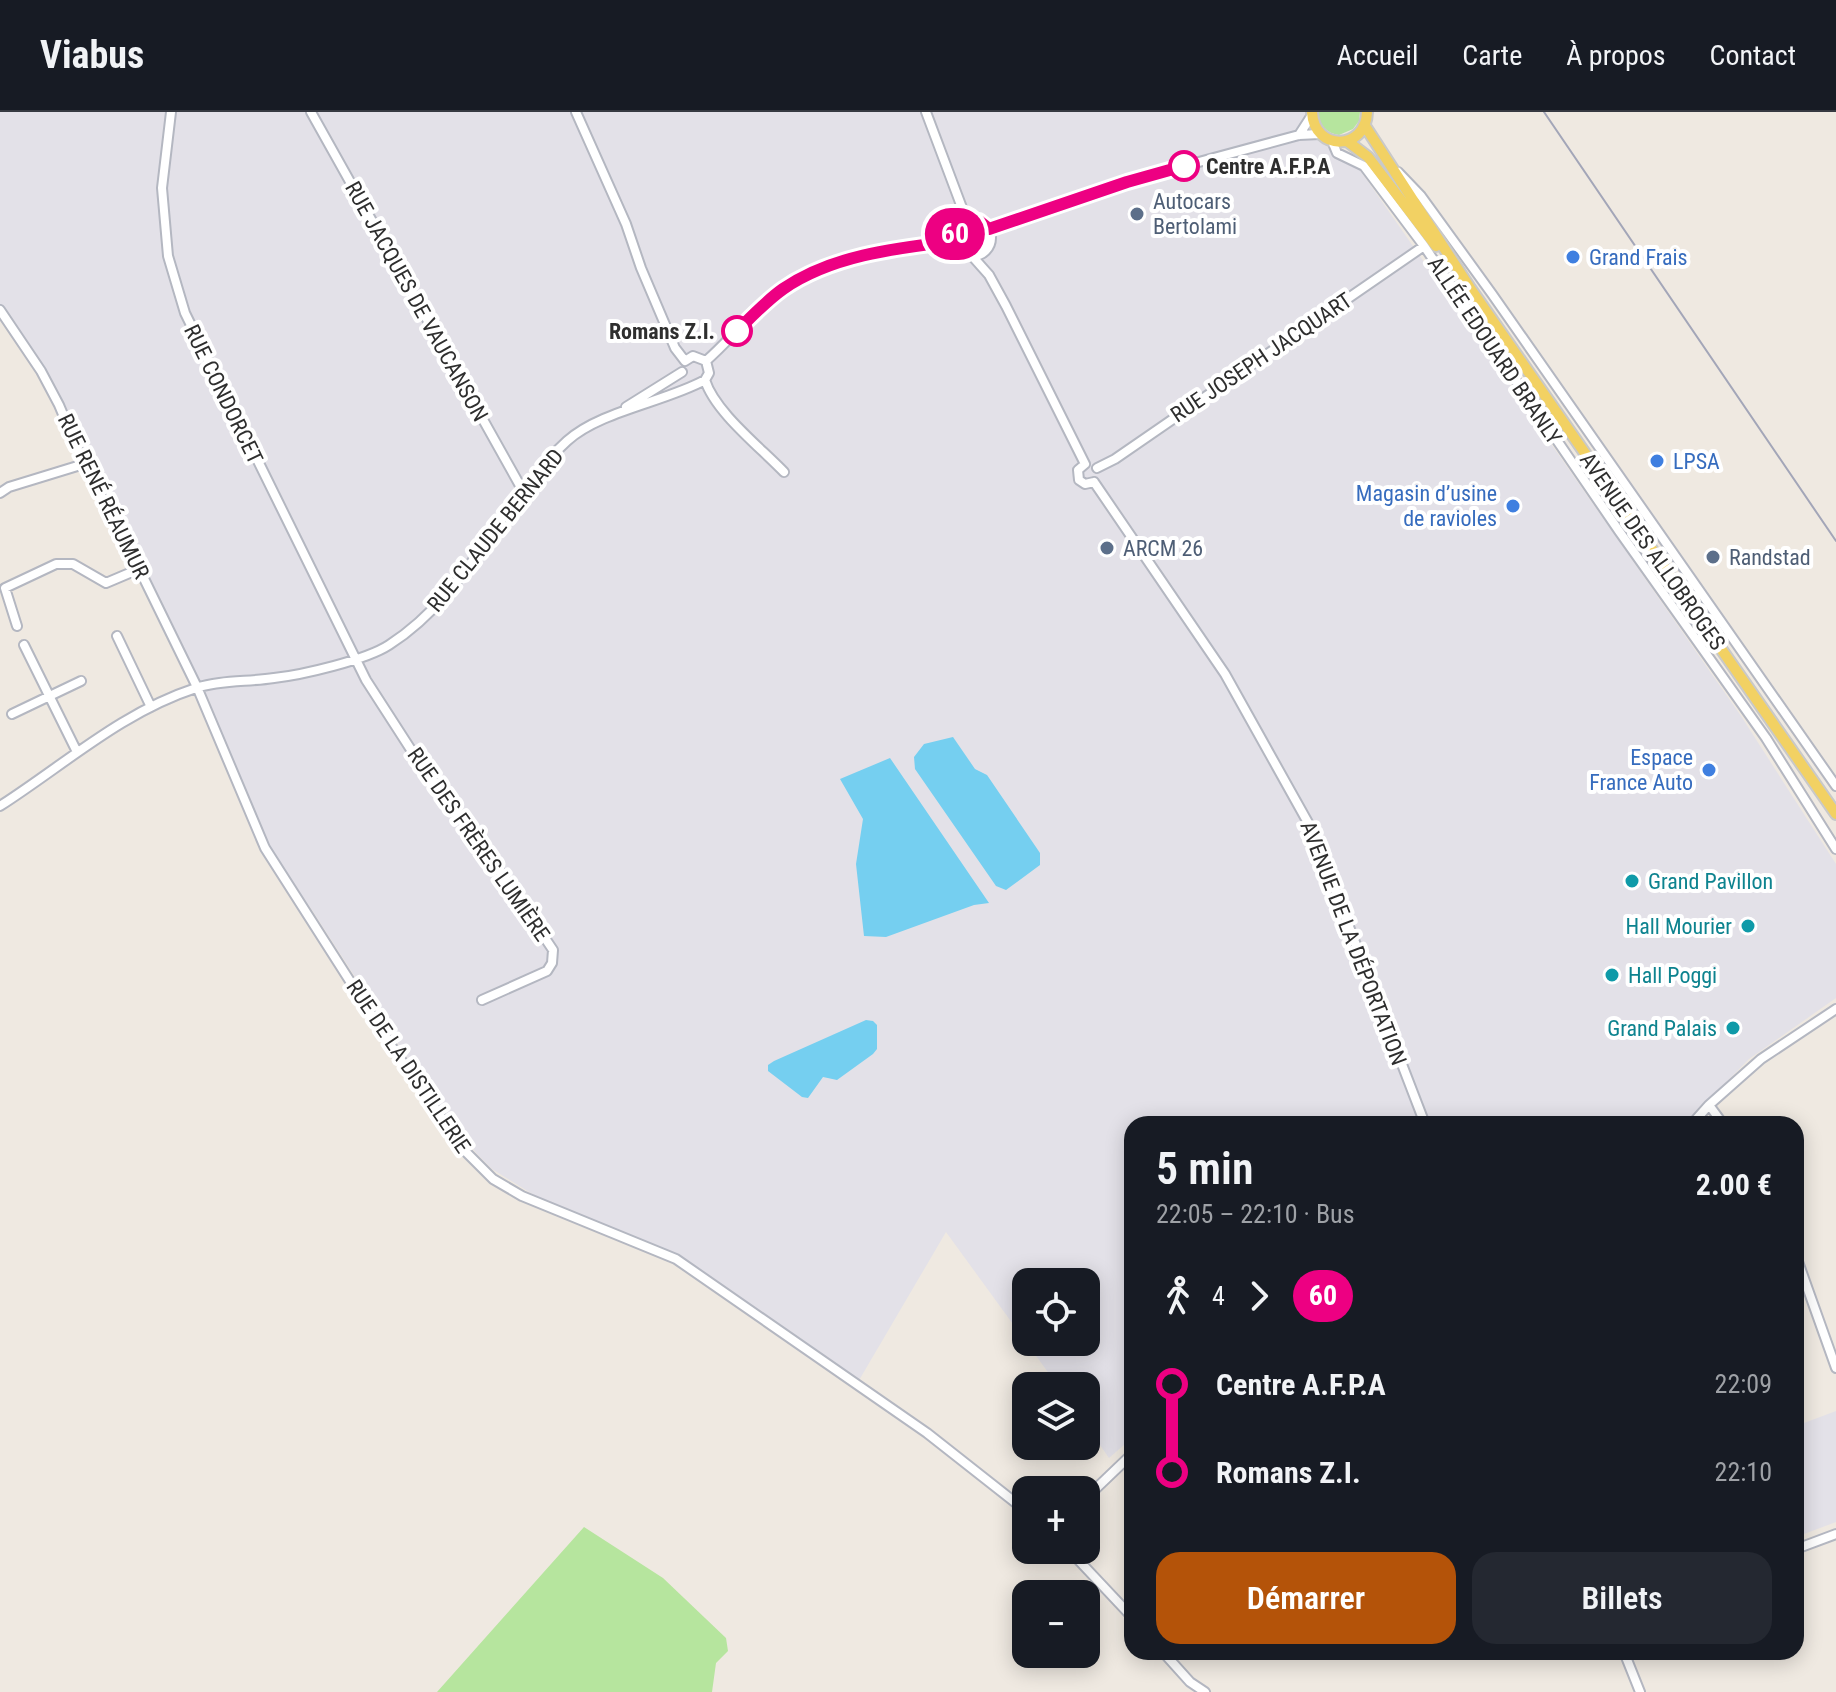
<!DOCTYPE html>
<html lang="fr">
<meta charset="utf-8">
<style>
body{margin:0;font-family:"Roboto Condensed",sans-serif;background:#242831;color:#f1f3f6;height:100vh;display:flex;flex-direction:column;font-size:30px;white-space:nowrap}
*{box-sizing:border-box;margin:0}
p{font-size:26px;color:#9ea1a6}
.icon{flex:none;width:44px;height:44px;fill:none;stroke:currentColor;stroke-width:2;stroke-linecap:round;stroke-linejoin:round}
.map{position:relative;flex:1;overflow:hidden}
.sheet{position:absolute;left:1124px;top:1004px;width:680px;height:544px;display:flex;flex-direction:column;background:#171b24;border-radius:24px;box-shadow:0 4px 20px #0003}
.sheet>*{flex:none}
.badge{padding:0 16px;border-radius:26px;font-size:28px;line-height:52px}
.tools{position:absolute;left:1012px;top:1156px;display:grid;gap:16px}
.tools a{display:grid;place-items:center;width:88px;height:88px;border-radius:16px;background:#171b24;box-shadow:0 4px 20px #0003;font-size:40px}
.map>.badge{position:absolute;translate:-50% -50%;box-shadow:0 0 0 4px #fff}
.legs{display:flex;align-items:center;gap:12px;height:88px;padding:0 32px;font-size:26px}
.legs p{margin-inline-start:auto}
.overview{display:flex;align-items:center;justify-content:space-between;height:136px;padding:0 32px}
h1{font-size:44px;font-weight:600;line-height:60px}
.button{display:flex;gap:16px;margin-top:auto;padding:16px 32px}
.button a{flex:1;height:92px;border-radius:24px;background:#b45309;color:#fff;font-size:32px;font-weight:600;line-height:92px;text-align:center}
.button a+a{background:#242831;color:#f1f3f6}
ul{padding:0 32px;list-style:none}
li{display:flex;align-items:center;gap:28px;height:88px;font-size:30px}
li i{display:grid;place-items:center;width:12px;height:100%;margin:0 10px;background:currentColor}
li i::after{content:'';width:20px;height:20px;margin:-10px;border:6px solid;border-radius:50%;background:#171b24}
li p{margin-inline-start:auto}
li:first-child i{background:linear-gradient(#0000 50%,currentColor 0)}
li:last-child i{background:linear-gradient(currentColor 50%,#0000 0)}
header{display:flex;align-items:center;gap:48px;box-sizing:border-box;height:112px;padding:0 40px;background:#171b24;border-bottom:2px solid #363941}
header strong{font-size:38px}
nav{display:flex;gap:44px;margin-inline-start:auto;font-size:28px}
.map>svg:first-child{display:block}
.industrial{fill:#e3e1e8;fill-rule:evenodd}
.green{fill:#b6e59e}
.water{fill:#75cff0}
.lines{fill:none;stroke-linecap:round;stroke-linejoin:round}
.minor-casing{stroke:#b4b7c1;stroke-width:12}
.major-casing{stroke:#c9c9c9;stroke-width:14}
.minor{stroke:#fff;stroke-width:8}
.major{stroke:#f2d163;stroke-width:10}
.rail{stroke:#a3a6b8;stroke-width:2}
.line-1-casing{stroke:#fff;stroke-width:18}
.line-1{stroke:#ed0082;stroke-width:12}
.stop-1-dot{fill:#fff;stroke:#ed0082;stroke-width:4}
.service-dot{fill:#5c6f8a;stroke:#fff;stroke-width:3}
.shop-dot{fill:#3f7fe0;stroke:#fff;stroke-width:3}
.culture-dot{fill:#0f9aa8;stroke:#fff;stroke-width:3}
.labels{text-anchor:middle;stroke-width:8;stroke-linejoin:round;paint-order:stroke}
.stop-label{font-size:22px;font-weight:bold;fill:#2e2e2e;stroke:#fff;text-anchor:start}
.service-label{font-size:22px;fill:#4e5e75;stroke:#fff;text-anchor:start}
.shop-label{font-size:22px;fill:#366cbe;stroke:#fff;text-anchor:start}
.street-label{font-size:22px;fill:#2e2e2e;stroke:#fff}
.culture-label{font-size:22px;fill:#0d838f;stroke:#fff;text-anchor:start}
</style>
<header>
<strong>Viabus</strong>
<nav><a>Accueil</a><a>Carte</a><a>À propos</a><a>Contact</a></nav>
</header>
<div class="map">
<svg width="1836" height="1580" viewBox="0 0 1836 1580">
<rect width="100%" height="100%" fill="#efe9e1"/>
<path class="industrial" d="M0,0H1306V9L1315,24L1338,43L1355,51L1741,604L1836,752V886L1749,947L1685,1012H1132V1326L1109,1346L1086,1313V1274H1058L946,1120L858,1270L698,1158L547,1091L492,1057L477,1042L439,993L399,933L310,795L267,736L209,588L140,446L94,361L70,310L0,194ZM1026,1170H1086V1230H1026Z
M1836,1299V1410L1796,1425V1314Z"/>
<path class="green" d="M1318,0H1360L1359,9L1353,17L1339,23C1326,21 1319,13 1318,0Z
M584,1415L663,1466L726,1526L728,1539L716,1551L712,1580H437Z"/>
<path class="water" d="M953,625L975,657L987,663L1040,741V753L1006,778L996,774L915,657L914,645L924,632Z
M890,646L989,791L974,793L886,825L864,824L856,752L863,707L840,667Z
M866,908L873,909L877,913V937L873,942L837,968L823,965L808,986L802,985L768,959V953L774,949Z"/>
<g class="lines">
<g class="minor-casing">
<path id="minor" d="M171,0L162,76L168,144L185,201L366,568L415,644L489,743L553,838L552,851L547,859L482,888
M311,0L523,379
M576,0L626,112L641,156L675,236L685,249
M926,0L967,109
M1299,23L1312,3
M1332,29L1337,41L1364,54L1424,134L1619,419L1766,626L1836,737
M1398,60L1421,84L1492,182L1836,674
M955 126a18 18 0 1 1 36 0a18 18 0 1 1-36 0Z
M989,117L1147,64L1299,23L1320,22
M973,145L989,163L1006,194L1085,352
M0,198L41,259L59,293L84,352L132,442L197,575L265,736L392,935L463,1037L493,1067L522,1084L676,1147L927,1321L1026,1399
M685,249L693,244L706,249
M706,249C732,226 754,197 783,177C832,143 897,135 955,129
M706,249L709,261L705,268C715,300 760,335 784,360
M626,295L682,260
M1085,352L1078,358L1079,368L1085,372L1094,370
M1097,356L1115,347L1424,134
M1094,370L1225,562L1311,716L1425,1012
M0,381L9,375L84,352
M17,514L5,476L56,452H73L106,471L139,457
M117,524L151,595
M24,533L77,640
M12,602L81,569
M0,694C64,653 122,600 196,576C220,568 248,570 274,566C302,563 366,548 389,533C468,483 500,390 567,329C600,299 665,290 705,268
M1709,993L1723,1012
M1692,1012L1709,993L1761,947L1836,897
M1796,1144L1836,1256
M1086,1386L1132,1342
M1796,1437L1836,1422
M1069,1438L1132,1505
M1163,1540L1190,1570L1205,1580
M1624,1540L1640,1580"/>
</g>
<g class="major-casing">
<path id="major" d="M1312,0C1314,40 1366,39 1367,0
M1365,14L1470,176L1836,702
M1347,29L1368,45L1436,134"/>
</g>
<use href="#minor" class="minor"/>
<use href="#major" class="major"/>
<path class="rail" d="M1544,0L1836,429"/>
</g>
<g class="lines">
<g class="line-1-casing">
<path id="line-1" d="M737,219C751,205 766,189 783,177C832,143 897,136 955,129L957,117L967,109H979L989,117L1127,70L1184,54"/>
</g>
<use href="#line-1" class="line-1"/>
</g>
<g class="stop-1-dot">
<circle cx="1184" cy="54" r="14"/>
<circle cx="737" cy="219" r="14"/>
</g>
<g class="service-dot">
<circle cx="1137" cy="102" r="8"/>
<circle cx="1107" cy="436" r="8"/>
<circle cx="1713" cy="445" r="8"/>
</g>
<g class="shop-dot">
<circle cx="1573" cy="145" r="8"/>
<circle cx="1657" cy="349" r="8"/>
<circle cx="1513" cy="394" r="8"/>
<circle cx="1709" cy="658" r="8"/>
</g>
<g class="culture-dot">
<circle cx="1632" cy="769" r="8"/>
<circle cx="1748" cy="814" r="8"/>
<circle cx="1612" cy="863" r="8"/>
<circle cx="1733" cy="916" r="8"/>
</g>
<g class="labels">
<g class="stop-label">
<text x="1206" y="62">Centre A.F.P.A</text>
<text x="715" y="227" text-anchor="end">Romans Z.I.</text>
</g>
<g class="service-label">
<text x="1153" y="97">Autocars<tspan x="1153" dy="25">Bertolami</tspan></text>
<text x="1123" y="444">ARCM 26</text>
<text x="1729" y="453">Randstad</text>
</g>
<g class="shop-label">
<text x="1589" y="153">Grand Frais</text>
<text x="1673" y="357">LPSA</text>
<text x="1497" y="389" text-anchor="end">Magasin d’usine<tspan x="1497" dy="25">de ravioles</tspan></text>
<text x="1693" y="653" text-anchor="end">Espace<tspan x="1693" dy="25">France Auto</tspan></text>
</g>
<g class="street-label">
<text transform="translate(417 189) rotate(61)" y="8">RUE JACQUES DE VAUCANSON</text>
<text transform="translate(1495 238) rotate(56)" y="8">ALLÉE EDOUARD BRANLY</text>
<text transform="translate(1261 245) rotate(-34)" y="8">RUE JOSEPH JACQUART</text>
<text transform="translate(224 282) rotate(64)" y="8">RUE CONDORCET</text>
<text transform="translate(104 384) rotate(64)" y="8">RUE RENÉ RÉAUMUR</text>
<text transform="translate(495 418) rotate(-51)" y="8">RUE CLAUDE BERNARD</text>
<text transform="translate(1653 439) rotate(55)" y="8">AVENUE DES ALLOBROGES</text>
<text transform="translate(479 732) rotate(55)" y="8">RUE DES FRÈRES LUMIÈRE</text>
<text transform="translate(1354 831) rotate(69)" y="8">AVENUE DE LA DÉPORTATION</text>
<text transform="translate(409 954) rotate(56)" y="8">RUE DE LA DISTILLERIE</text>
</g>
<g class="culture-label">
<text x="1648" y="777">Grand Pavillon</text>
<text x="1732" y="822" text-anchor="end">Hall Mourier</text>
<text x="1628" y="871">Hall Poggi</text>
<text x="1717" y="924" text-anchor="end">Grand Palais</text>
</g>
</g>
</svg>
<div class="tools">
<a><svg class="icon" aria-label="locate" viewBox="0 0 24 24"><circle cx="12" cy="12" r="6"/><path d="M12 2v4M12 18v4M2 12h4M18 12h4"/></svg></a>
<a><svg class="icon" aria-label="layers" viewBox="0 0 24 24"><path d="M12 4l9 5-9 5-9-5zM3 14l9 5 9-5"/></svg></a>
<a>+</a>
<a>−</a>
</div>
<b class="badge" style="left:955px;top:122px;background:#ed0082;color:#fff">60</b>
<section class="sheet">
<div class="overview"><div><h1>5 min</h1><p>22:05 – 22:10 · Bus</p></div><b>2.00 €</b></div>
<div class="legs"><svg class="icon" aria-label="walk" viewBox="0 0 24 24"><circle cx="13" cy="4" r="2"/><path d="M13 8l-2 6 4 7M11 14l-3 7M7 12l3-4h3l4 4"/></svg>4<svg class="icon" aria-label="forward" viewBox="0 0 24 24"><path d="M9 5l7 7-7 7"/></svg><b class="badge" style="background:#ed0082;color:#fff">60</b></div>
<ul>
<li><i style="color:#ed0082"></i><b>Centre A.F.P.A</b><p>22:09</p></li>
<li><i style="color:#ed0082"></i><b>Romans Z.I.</b><p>22:10</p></li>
</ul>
<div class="button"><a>Démarrer</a><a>Billets</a></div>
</section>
</div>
